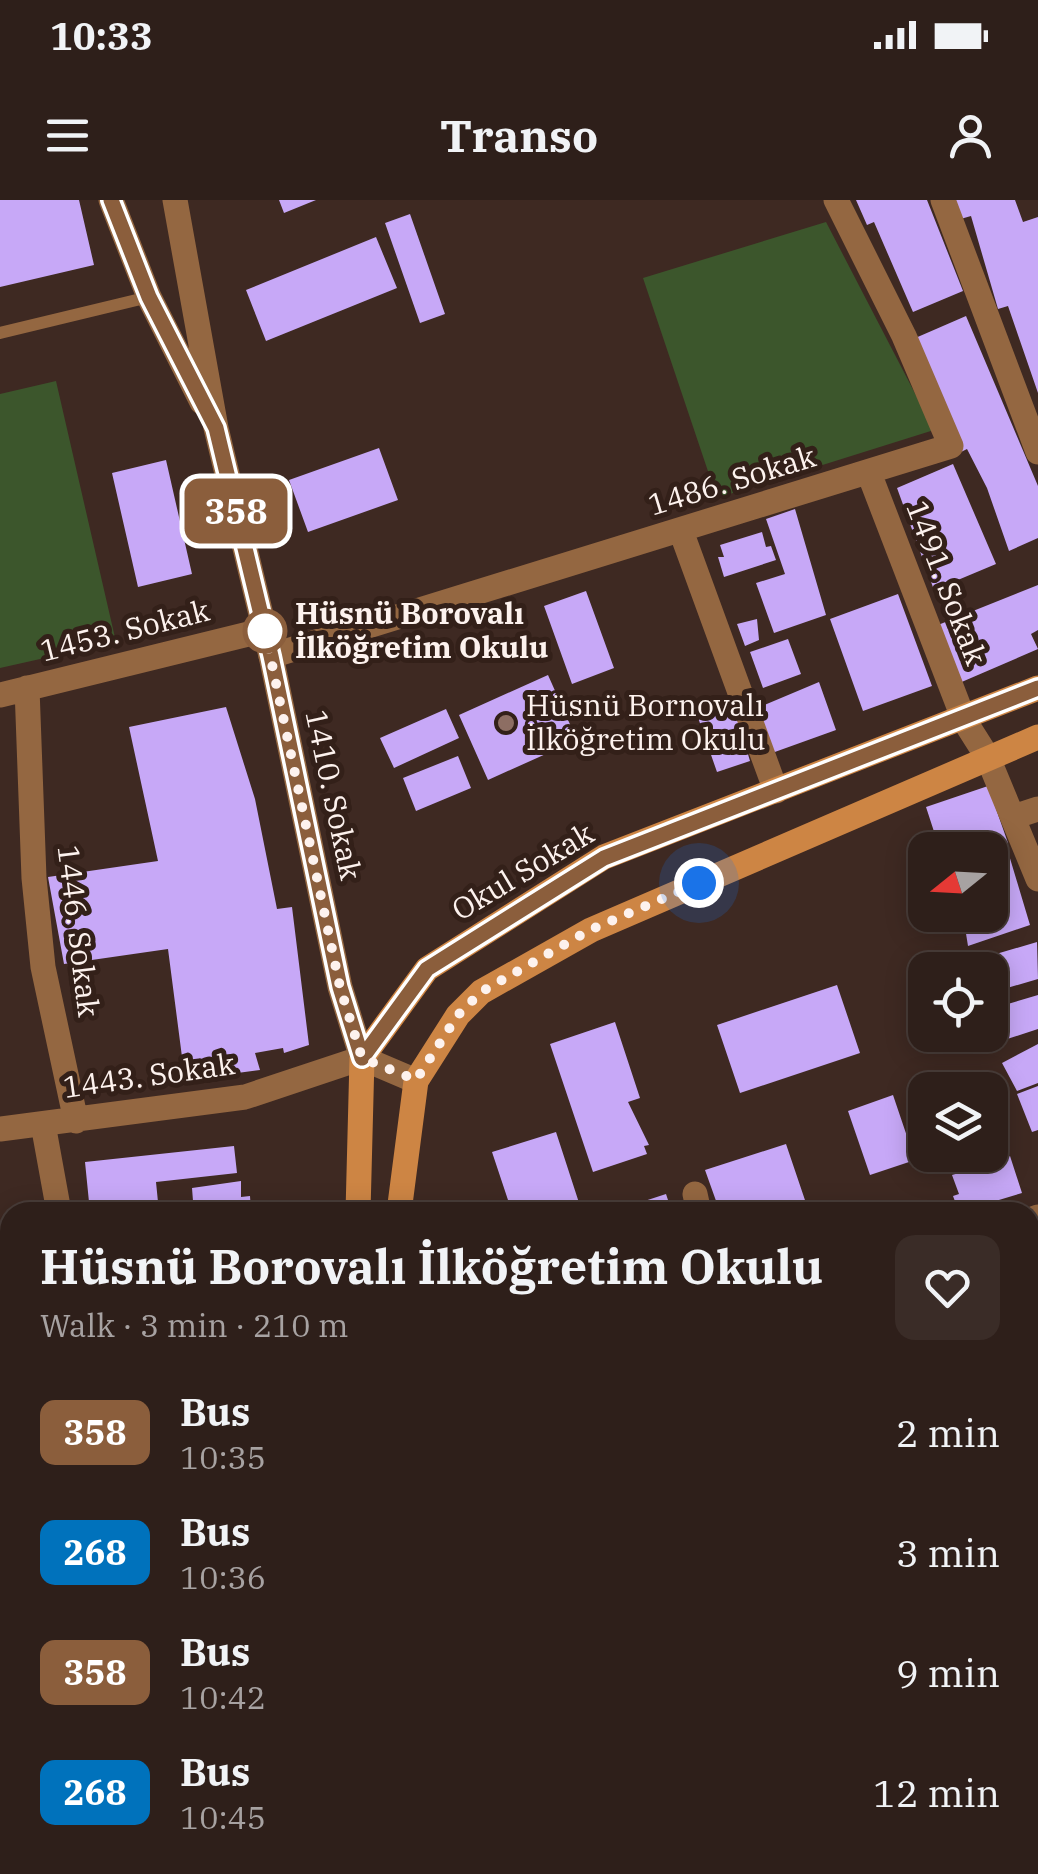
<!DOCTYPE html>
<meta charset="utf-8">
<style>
body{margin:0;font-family:"IBM Plex Serif",serif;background:#3a2c27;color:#f1f3f6;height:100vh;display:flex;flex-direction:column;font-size:38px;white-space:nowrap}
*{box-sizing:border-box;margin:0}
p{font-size:32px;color:#a7a2a2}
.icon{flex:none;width:55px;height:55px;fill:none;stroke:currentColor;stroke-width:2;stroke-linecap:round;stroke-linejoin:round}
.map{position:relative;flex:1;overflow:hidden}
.side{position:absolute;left:0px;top:1002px;width:1040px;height:672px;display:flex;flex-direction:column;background:#2e1f1a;border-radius:30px 30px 0 0;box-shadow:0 5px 25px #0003,0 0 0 2px #493d39}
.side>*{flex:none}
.badge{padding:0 20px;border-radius:15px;font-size:35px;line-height:65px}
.needle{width:65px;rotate:252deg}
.buttons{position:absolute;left:908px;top:632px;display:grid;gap:20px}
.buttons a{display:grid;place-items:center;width:100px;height:100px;border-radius:20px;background:#2e1f1a;box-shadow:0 5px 25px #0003,0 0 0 2px #493d39;font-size:50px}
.you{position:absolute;width:50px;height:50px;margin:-25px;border:8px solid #fff;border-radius:50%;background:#1a73e8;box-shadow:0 0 0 15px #1a73e833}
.map>.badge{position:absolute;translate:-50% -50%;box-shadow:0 0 0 5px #fff}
.round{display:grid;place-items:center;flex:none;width:105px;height:105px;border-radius:20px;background:#3a2c27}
.headline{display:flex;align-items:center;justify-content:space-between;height:170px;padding:0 40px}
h1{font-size:48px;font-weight:700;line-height:75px}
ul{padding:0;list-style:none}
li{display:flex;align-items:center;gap:30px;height:120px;padding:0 40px}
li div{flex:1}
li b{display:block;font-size:38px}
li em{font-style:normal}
li .badge{min-width:110px;font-weight:700;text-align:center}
.status{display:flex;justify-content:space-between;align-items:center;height:70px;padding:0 50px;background:#2e1f1a;direction:ltr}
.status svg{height:28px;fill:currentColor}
header{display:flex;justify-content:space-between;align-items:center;height:130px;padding:0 40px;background:#2e1f1a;font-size:45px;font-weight:700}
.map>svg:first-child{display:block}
.green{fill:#3c562c}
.building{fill:#c7a8f7}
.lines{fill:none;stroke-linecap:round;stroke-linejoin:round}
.service{stroke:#946741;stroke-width:12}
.minor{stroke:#946741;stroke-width:25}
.tertiary{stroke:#946741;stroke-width:25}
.secondary{stroke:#cd8544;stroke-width:25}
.line-casing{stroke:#fff;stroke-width:22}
.line{stroke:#8b5e3c;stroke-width:15}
.walk{stroke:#fdf2ee;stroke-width:10;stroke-dasharray:0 18}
.stop-dot{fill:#fff;stroke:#8b5e3c;stroke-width:5}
.education-dot{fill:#8d6e63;stroke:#332019;stroke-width:4}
.labels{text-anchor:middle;stroke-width:10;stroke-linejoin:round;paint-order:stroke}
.street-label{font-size:30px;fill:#fdf2ee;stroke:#332019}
.stop-label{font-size:30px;font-weight:bold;fill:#fdf2ee;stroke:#332019;text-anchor:start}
.poi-label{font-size:30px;fill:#fdf2ee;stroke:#332019;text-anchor:start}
</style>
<div class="status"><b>10:33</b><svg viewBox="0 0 49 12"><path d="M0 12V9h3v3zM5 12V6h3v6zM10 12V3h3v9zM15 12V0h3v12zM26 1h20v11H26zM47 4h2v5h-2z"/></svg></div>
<header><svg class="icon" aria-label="menu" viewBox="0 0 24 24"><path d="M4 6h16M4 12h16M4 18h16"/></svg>Transo<svg class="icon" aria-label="person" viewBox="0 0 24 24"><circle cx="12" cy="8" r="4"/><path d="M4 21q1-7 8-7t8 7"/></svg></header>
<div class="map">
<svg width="1038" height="1674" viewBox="0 0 1038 1674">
<rect width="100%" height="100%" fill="#3e2922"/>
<path class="green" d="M826,22L934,230L717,298L643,78Z
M56,181L116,442L0,468V194Z"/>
<path class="building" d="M0,0H79L94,65L0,87Z
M279,0H316L284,13Z
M856,0H927L963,91L913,112L874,22L867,25Z
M950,0H1015L1023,22L1038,17V193L1008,106L998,109L971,16L957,20Z
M410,14L445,114L420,123L385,23Z
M376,37L397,88L266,141L246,90Z
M966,116L1038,286V338L1009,351L987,288L967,249L959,253L913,139Z
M379,248L398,300L308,332L289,280Z
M166,260L192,374L138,387L112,273Z
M953,264L996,364L934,390L897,288Z
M795,309L826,415L774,433L756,383L785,374L766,319Z
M762,332L766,347L771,346L776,360L724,377L718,357H724L720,345Z
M1038,385V430L1031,434L1038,449L957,484L933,427Z
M586,391L614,468L572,484L544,406Z
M898,394L932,486L863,511L830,419Z
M757,419L759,440L745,446L737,424Z
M788,439L801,474L763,488L750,452Z
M548,475L577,540L488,580L459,515Z
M819,482L836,530L772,553L757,508Z
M731,496L750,561L717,572L695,509Z
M226,507L255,599L277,709L292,707L309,845L284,853L283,848L255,853L260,870L185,880L168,749L64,764L48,677L158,661L129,527Z
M446,509L459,538L394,568L380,538Z
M458,556L471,588L416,611L403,578Z
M988,586L1008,643L988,650H940L926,607Z
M1006,645L1030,725L968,746L963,715H990V652Z
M1037,742L1038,779L990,793V770H972L969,762Z
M837,785L860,853L740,893L717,825Z
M1038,795V829L1001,841L991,809Z
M615,822L640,898L628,902L649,945L644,946L647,954L593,972L550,844Z
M1038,844V883L1017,891L1002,863Z
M1038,886V930L1032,932L1017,894Z
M893,895L915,960L870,975L848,911Z
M556,932L582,1012H512L492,952Z
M786,944L808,1009L720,1012L705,970Z
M234,946L237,973L156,982L159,1012H90L85,962Z
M954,955H989L991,962L1010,956L1022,993L959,1012L953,996L959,994L952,975L959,973Z
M241,981V997L250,996L251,1012H187L186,1002L193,1001L192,988Z
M666,994L672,1012H621L620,1009Z
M1038,1043V1101H1037L1030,1080V1046Z
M1031,1195L1038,1218V1320L1030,1323Z
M1038,1340V1414H1037L1030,1393V1343Z
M1038,1444V1515L1030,1518V1446Z
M6,1516L10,1560L0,1563V1517Z
M1038,1542V1641H1037L1030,1617V1544Z
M0,1576L10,1604V1656L0,1659Z
M127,1665H164L172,1674H136Z
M450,1665H528L531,1674H453Z
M589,1665H649L652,1674H592Z
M750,1665H792V1666L752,1674Z"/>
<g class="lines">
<path class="service" d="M0,133L149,97
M0,1671L14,1665"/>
<path class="minor" d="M943,0L1038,252
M869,273L964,520L988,558L1038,679
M681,331L776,591
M271,456L951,246L904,136L836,0
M27,488L34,678L43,767L76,921
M0,495L265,430
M1013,617L1038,609
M43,924L59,1012
M0,929L245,897L362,858
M695,994L699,1012
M1030,1020L1038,1017
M1030,1142L1038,1169
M0,1194L10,1192
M0,1357L10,1354
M720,1665L722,1674
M886,1665L889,1674
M925,1674L1038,1666"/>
<path class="tertiary" d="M111,0L149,97L202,202
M175,0L216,228L271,456L340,787L362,858L416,881"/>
<path class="secondary" d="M358,1012L362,858L427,769L604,657L1038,488
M399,1012L416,881L458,815L481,792L591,730L1038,537
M339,1665L351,1674
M263,1674L273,1665"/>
</g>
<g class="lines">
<g class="line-casing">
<path id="line" d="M111,0L149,97L216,228L271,456L340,787L362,858L427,769L604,658L1038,488"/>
</g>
<use href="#line" class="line"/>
<path class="walk" d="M265,431L340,787L362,858L416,880L458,815L481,792L590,730L699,683"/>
</g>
<circle class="stop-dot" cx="265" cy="431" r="20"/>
<circle class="education-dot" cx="506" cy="523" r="10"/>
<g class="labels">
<g class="street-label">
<text transform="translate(732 281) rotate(-17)" y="10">1486. Sokak</text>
<text transform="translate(946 383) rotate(69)" y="10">1491. Sokak</text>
<text transform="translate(125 431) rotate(-14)" y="10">1453. Sokak</text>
<text transform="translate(333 595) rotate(78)" y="10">1410. Sokak</text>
<text transform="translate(523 672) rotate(-31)" y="10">Okul Sokak</text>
<text transform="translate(78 731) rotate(83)" y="10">1446. Sokak</text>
<text transform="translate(149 876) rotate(-8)" y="10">1443. Sokak</text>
</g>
<g class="stop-label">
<text x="295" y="424">Hüsnü Borovalı<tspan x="295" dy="34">İlköğretim Okulu</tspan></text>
</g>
<g class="poi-label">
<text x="526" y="516">Hüsnü Bornovalı<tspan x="526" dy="34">İlköğretim Okulu</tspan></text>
</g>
</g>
</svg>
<div class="buttons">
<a><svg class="needle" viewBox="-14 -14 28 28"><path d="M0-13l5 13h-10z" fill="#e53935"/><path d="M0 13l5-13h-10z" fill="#a7a2a2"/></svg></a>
<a><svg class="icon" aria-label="locate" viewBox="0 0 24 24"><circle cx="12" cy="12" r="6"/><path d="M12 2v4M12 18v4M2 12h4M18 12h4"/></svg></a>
<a><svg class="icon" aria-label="layers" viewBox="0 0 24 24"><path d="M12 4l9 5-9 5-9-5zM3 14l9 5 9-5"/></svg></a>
</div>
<div class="you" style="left:699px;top:683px"></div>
<b class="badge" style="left:236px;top:311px;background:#8b5e3c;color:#fff">358</b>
<section class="side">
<div class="headline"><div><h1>Hüsnü Borovalı İlköğretim Okulu</h1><p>Walk · 3 min · 210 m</p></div><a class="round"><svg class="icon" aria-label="heart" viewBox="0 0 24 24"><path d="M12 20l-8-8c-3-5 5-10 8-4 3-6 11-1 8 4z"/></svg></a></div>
<ul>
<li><span class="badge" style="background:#8b5e3c;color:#fff">358</span><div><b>Bus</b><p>10:35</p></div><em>2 min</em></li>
<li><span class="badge" style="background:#0072bc;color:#fff">268</span><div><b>Bus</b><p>10:36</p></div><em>3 min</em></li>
<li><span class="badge" style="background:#8b5e3c;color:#fff">358</span><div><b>Bus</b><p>10:42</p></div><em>9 min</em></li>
<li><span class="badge" style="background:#0072bc;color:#fff">268</span><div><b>Bus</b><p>10:45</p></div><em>12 min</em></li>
</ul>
</section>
</div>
